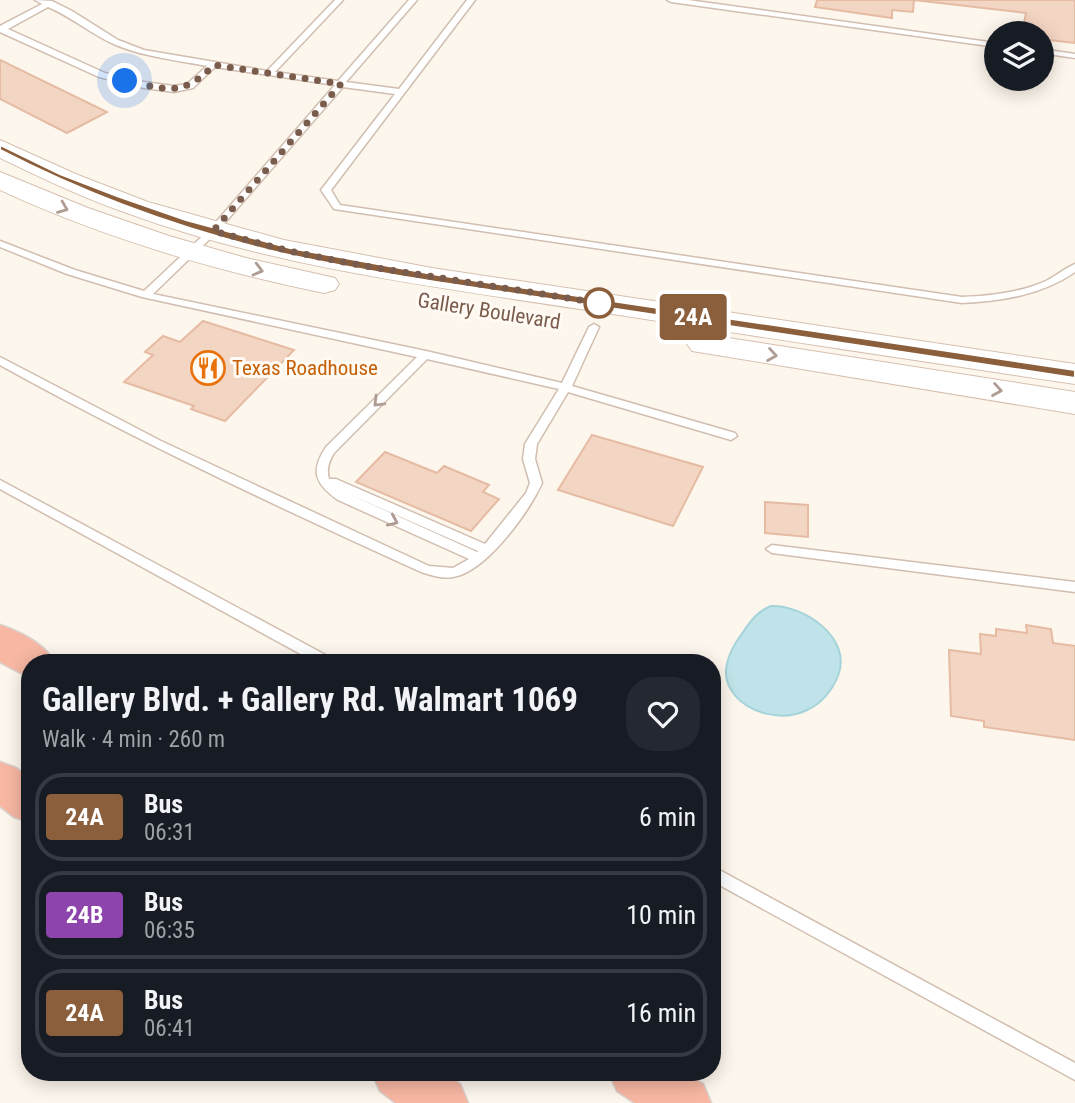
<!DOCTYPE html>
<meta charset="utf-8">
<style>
body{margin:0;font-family:"Roboto Condensed",sans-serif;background:#242831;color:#f1f3f6;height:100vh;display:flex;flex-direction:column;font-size:26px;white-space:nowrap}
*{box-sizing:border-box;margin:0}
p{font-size:23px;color:#9ea1a6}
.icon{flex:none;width:38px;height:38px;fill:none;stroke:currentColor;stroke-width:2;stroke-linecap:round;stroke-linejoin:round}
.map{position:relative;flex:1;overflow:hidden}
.details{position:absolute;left:21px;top:654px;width:700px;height:427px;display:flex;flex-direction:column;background:#171b24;border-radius:28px;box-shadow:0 4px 18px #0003}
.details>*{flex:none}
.badge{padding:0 14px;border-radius:5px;font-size:24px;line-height:46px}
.tools{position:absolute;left:984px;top:21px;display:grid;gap:14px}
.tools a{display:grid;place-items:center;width:70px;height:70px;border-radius:50%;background:#171b24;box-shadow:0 4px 18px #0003;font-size:35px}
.you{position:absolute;width:35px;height:35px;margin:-18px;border:5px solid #fff;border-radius:50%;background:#1a73e8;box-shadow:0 0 0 10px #1a73e833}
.map>.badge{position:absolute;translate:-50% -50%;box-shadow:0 0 0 4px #fff}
.round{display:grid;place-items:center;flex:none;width:74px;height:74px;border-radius:28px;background:#242831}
.overview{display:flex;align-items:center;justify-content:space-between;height:119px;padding:0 21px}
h1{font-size:33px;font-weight:700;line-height:52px}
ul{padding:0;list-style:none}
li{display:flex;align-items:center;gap:21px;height:88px;margin:0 14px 10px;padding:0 7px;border:4px solid #363941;border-radius:28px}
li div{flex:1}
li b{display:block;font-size:26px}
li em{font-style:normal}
li .badge{min-width:77px;font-weight:700;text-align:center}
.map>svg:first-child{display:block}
.water{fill:#bfe3e8;stroke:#a5d3da;stroke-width:2}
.building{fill:#f3d5c3;stroke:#e6bba3;stroke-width:2}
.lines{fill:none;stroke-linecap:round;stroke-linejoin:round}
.lane-casing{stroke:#d1beb0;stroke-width:3}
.secondary-casing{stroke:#d6c0b0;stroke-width:2}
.highway-casing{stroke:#dad1cd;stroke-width:3}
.lane{fill:#fff;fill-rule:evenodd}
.secondary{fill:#fff;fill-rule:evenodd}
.highway{fill:#f7b7a3;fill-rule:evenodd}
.oneway{stroke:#af9d94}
.line{fill:#8b5e3c;stroke:#fff;stroke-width:2}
.walk{stroke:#7a5c4d;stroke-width:7;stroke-dasharray:0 12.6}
.stop-dot{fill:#fff;stroke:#8b5e3c;stroke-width:3.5}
.labels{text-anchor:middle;stroke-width:6;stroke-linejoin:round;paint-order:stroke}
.street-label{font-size:21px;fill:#7a5c4d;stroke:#fffaf3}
.food-label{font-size:21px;fill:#c56008;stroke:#fffaf3;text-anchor:start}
</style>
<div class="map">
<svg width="1075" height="1103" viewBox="0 0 1075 1103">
<rect width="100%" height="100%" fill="#fdf6ec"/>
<path class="water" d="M771,606C804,605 853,638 838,676C809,746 715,711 727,664C729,654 735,643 741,635C750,622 756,612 771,606Z"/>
<path class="building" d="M817,0H1075V43L1041,39V33H1022L1026,13L914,0L913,12L892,10V18L815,7Z
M0,60L107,112L67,133L0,99Z
M203,321L294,350L225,421L191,409L194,406L124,382L153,355L145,352L163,336L180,342Z
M592,435L703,467L673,526L558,490Z
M385,452L437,473L444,466L489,485L483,492L499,499L471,531L356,482Z
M765,502L808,505V537L765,533Z
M1026,625L1051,629L1053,643L1075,646V740L984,727V721L951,716L949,650L981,654L980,634L996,636V629L1027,633Z"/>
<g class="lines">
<g class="lane-casing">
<path id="lane" d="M35,0L52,1L72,11L118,40L144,50L267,71L335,0H343L275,72L338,81L409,0H417L346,82L399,89L467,0H475L331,190L340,205L962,297C990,296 1019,293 1046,281C1056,276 1065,268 1075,264V272C1042,295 1002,301 962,303L334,209L321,190L395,94L343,87L216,233L153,294L426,351L562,383L589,327L594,324L599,327L572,386L735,433L737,436L731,440L568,392L537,444L535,459L542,483C529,512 486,572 453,577C442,579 431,575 421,572C278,507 137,441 0,365V357L161,441L429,566L453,568L469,559L338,500C315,484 310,471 326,447L417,357L142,297L67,274L0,247V241L75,270L144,291L210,229L335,85L215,67L193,88L174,92L144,88L99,77L0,32V26L42,4ZM48,7C72,17 92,35 116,45C145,57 176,60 207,66L187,84L174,86L144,82L105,73L8,29ZM427,359L559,389L525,444L523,459L530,483L526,493L485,544L336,479H329C326,469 329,461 334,453ZM342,491L478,551L477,552Z
M667,0H688L996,43V47L671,2Z
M1041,49L1075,54V58L1041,53Z
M0,480L333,659L334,663H317L0,489Z
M772,545L1075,582V592L772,553L766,549Z
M712,866L1075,1063V1080L712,881Z"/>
</g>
<g class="secondary-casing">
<path id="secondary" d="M0,140L78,175L148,202L284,240L432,268L1075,364V384C914,360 754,336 593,311C437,287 276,268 127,213C83,198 42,178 0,158Z
M0,172L88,208L169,236L246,258L335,278L339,284L335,290L324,293C212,270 104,238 0,190Z
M703,334L1075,392V414L692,351L687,344L692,337Z"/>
</g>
<g class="highway-casing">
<path id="highway" d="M0,625C20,632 45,644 55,663H30V678L0,662Z
M0,762L16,768L30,778V822L14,817L0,806Z
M372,1073H443L460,1084L468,1103H396L380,1091Z
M609,1073H684L703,1084L711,1103H635L617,1091Z"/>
</g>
<use href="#lane" class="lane"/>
<use href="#secondary" class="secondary"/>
<use href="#highway" class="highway"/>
</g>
<defs><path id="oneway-chevron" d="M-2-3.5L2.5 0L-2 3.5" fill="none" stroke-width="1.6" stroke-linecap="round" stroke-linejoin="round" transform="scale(1.75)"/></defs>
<g class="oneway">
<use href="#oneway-chevron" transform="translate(63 208) rotate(22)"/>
<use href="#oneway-chevron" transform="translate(258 270) rotate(15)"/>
<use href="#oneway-chevron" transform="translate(772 355) rotate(9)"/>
<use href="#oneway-chevron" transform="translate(997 390) rotate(9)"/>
<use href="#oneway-chevron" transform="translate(378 402) rotate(135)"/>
<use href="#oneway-chevron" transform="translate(393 521) rotate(24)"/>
</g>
<path class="line" d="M0,145L60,174L117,196L186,220L290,248L438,275L1075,370V378C915,354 756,330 596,306C494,290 390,277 289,255C188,232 89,196 0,150Z"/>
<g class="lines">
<path class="walk" d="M125,81C167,89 181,98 214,65L341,84L213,231L289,251L359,265L599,303"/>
</g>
<defs>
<g id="restaurant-ring" transform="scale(1.75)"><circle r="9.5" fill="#fffaf3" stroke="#e8710a" stroke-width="1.5"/><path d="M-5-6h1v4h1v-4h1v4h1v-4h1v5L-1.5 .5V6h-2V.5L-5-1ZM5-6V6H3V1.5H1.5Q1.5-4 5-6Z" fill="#e8710a"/></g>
</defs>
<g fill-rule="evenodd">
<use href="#restaurant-ring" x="208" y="368"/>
</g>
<circle class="stop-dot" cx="599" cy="303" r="14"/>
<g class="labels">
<g class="street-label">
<text transform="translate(489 311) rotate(9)" y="7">Gallery Boulevard</text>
</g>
<g class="food-label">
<text x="232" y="375">Texas Roadhouse</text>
</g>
</g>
</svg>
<div class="tools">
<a><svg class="icon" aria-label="layers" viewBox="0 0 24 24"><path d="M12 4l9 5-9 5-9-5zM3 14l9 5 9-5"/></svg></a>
</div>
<div class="you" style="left:125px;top:81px"></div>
<b class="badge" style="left:693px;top:317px;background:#8b5e3c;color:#fff">24A</b>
<section class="details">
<div class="overview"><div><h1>Gallery Blvd. + Gallery Rd. Walmart 1069</h1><p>Walk · 4 min · 260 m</p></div><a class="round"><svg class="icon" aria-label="heart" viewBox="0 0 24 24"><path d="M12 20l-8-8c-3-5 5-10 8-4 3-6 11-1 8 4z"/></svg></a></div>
<ul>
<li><span class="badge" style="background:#8b5e3c;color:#fff">24A</span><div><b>Bus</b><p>06:31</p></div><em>6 min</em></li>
<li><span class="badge" style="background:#8e44ad;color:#fff">24B</span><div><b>Bus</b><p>06:35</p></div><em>10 min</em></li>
<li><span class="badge" style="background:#8b5e3c;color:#fff">24A</span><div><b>Bus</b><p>06:41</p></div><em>16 min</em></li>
</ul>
</section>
</div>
